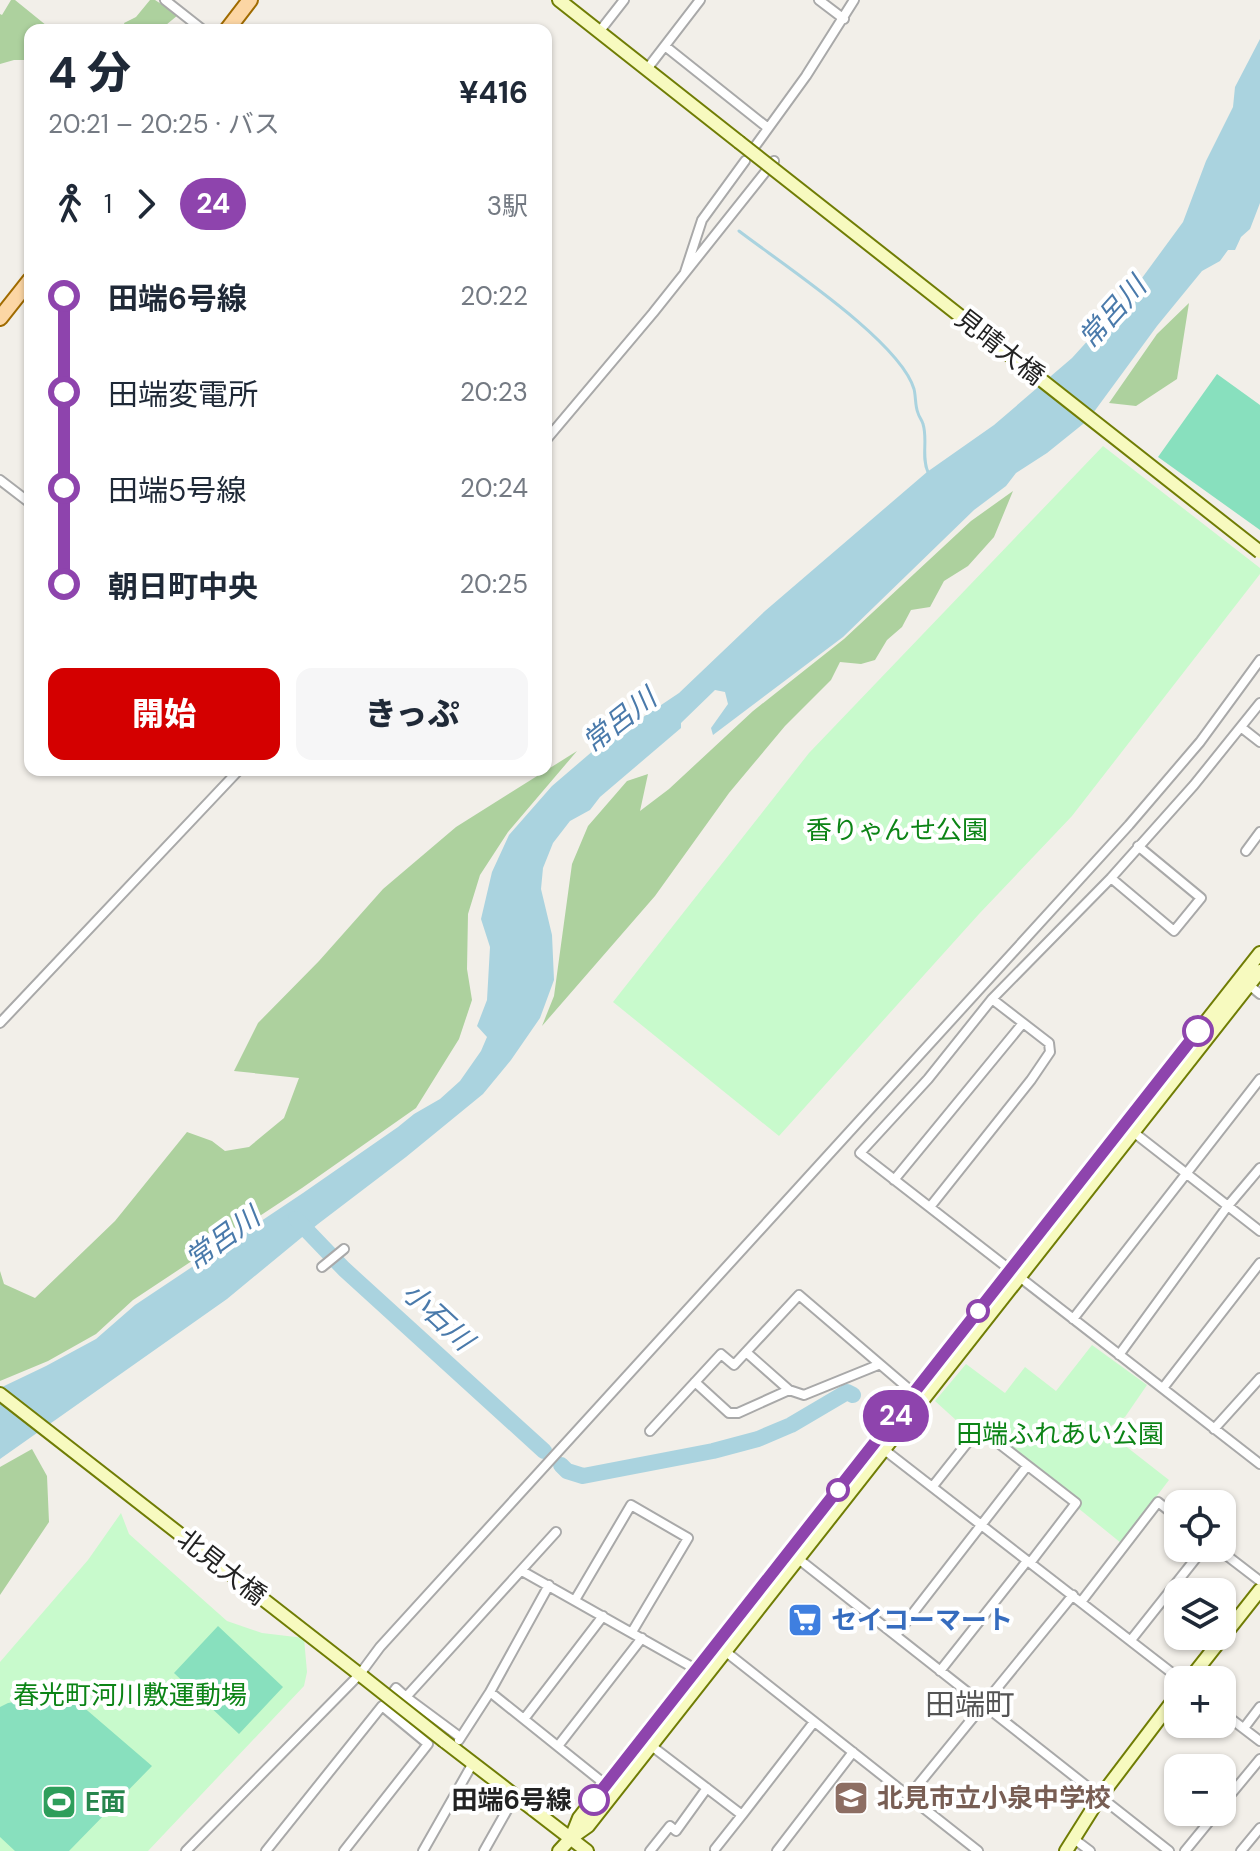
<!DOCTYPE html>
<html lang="ja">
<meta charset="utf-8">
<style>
body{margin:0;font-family:"DM Sans","Noto Sans JP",sans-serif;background:#f6f6f7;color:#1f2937;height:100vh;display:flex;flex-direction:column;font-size:30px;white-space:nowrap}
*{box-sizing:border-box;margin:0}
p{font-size:26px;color:#747a83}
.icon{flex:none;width:44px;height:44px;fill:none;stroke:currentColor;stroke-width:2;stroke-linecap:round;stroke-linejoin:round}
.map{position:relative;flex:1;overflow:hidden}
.sheet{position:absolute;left:24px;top:24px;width:528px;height:752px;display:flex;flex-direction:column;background:#fff;border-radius:16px;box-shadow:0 2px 6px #0004}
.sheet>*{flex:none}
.badge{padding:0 16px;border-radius:26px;font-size:28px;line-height:52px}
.tools{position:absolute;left:1164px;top:1490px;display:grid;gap:16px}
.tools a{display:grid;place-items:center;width:72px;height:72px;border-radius:16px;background:#fff;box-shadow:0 2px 6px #0004;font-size:40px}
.map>.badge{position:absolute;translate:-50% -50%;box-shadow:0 0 0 4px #fff}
.legs{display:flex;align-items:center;gap:12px;height:88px;padding:0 24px;font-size:26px}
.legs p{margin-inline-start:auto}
.head{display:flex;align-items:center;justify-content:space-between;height:136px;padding:0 24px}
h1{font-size:44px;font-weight:800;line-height:60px}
.cta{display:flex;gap:16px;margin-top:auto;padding:16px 24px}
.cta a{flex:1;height:92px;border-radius:16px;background:#d40000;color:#fff;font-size:32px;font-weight:800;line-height:92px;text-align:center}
.cta a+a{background:#f6f6f7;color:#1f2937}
ul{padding:0 24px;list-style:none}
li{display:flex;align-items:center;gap:28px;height:96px;font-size:30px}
li i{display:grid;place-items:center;width:12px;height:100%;margin:0 10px;background:currentColor}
li i::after{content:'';width:20px;height:20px;margin:-10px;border:6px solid;border-radius:50%;background:#fff}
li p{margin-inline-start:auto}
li:first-child i{background:linear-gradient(#0000 50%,currentColor 0)}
li:last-child i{background:linear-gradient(currentColor 50%,#0000 0)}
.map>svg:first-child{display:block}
.forest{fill:#add19e}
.park{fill:#c8facc}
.pitch{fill:#88e0be}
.water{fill:#aad3df}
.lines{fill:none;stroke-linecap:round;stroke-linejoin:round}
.stream{stroke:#aad3df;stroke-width:3}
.river{stroke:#aad3df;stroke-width:16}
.street-casing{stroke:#a9a9a9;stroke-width:12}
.secondary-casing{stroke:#707d05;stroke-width:16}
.primary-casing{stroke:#a06b00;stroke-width:18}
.street{stroke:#fff;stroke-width:8}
.secondary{stroke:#f7fabf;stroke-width:12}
.primary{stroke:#fcd6a4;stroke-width:14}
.secondary-bridge-casing{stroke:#707d05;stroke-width:16;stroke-linecap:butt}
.secondary-bridge{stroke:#f7fabf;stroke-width:12}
.line-1-casing{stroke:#fff;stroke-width:18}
.line-1{stroke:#8e44ad;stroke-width:12}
.stop-1-dot{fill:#fff;stroke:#8e44ad;stroke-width:4}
.labels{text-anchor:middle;stroke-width:8;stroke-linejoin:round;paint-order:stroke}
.street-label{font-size:26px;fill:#222;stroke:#fff}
.park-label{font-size:26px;fill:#0c8416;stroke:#fff}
.shop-label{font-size:26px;font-weight:bold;fill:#366cbe;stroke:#fff;text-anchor:start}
.education-label{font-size:26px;font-weight:bold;fill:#785e54;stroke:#fff;text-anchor:start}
.stop-label{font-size:26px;font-weight:bold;fill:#222;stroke:#fff;text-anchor:end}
.leisure-label{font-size:26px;font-weight:bold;fill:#27864d;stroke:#fff;text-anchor:start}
.water-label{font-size:28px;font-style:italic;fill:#4a7aab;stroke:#fff}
.quarter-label{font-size:30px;fill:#555;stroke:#fff}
</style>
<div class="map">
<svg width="1260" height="1851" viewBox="0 0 1260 1851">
<rect width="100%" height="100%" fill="#f2efe9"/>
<path class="forest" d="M11,0H15L52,30H30V60H14L0,64V14L2,15Z
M150,0H155L178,15L160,30H126L124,23L136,17Z
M1189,303L1177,379L1136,406L1109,403L1157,334Z
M1013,491L994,537L968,566L944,581L930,607L911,610L902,627L887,640L875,660L861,664L840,662L831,680L785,726L729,793L655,896L542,1026L554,996L572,864L588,826L627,781L648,774L640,811L669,789L753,711L844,639L971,521Z
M577,751L508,832L480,875L468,914L467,969L472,1000L459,1039L416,1108L302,1188L133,1300L96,1334L48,1361L0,1381V1271L4,1284L35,1298L115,1221L187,1132L212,1141L225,1151L249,1147L284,1118L299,1078L234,1071L258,1023L319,961L383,889L456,827Z
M32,1449L47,1476L49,1522L0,1595V1467Z"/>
<path class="park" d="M1103,446L1260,568V574L1072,816L979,914L779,1136L613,1002L809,753Z
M1092,1345L1147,1385L1125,1417L1105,1430L1169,1480L1121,1543L1078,1508L1081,1504L976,1422L968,1431L935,1401L966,1364L1005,1393L1025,1367L1056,1391Z
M121,1513L129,1534L227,1621L262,1633L304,1638L307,1672L304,1686L148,1851H0V1662L88,1560Z"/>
<path class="pitch" d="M1217,374L1260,405V530L1158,457Z
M218,1626L283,1687L239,1734L174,1673Z
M39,1698L74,1699L152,1766L69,1851H15L0,1837V1707L8,1703Z"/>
<path class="water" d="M1260,39V203L1250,229L1241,237L1235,250H1228L1220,261L1202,271L1157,326L1088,420L1047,453L1016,473L1006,486L974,510L843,637L713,735L711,728L728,704L725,692L715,690L681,723V728L600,797L590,810L570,821L553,843L543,868L541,889L552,935L554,980L540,1018L511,1060L483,1094L406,1157L318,1224L227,1299L0,1459V1388L46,1366L96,1339L135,1305L303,1193L398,1127L414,1114L440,1099L460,1081L481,1051L487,1037L477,1026L487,1000L490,947L481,919L492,872L509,835L552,786L594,750L679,693L765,611L927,472L994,425L1072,358L1131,293L1183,222L1206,161L1233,107L1235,87Z"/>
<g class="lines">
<path class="stream" d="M739,231C782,264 900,341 914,389C916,397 915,406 918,413C919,417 922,420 923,424C928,440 921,457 928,472"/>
<path class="river" d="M296,1219L344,1269L544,1451
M561,1465L567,1471L583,1476L713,1451L758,1439L791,1425L847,1392L853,1395"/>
<g class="street-casing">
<path id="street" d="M165,0L203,30
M819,0L844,19
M599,32L624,0
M665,46L768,128
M647,69L700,0
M756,145L806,76L854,0
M685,272L702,220L745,161
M546,440L653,313L774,161
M0,480L30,503
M1260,703L1194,785L1111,878L992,999L928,1079L860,1153L1260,1464
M1242,728L1260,742
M1246,851L1260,832
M1111,878L1174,931L1201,898L1138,846
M1249,985L1260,994
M0,1023L239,770
M1132,1131L1260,1231
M894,1180L1023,1023
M930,1207L1031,1080L1050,1052L1049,1043L992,999
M322,1267L344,1249
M1073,1319L1260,1079
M746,1352L789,1390L804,1395L878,1365
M1119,1355L1227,1207L1260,1168
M695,1382L729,1413H738L789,1390
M1163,1388L1260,1263
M1214,1429L1260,1378
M650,1431L721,1354L734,1365L799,1295L916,1395
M882,1448L1181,1680
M933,1486L979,1428L1076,1503L1030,1563
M1217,1548L1260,1581
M796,1557L1169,1851
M522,1571L699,1671
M575,1600L631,1505L688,1538L632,1632
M1081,1602L1158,1502L1178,1518
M896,1635L1027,1466
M1131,1640L1204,1548
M721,1648L978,1851
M940,1671L1027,1561
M490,1692L606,1785
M388,1699L396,1688L406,1697
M1222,1712L1260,1741
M524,1719L603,1616
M1244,1728L1260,1707
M460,1737L406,1697L556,1532
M459,1740L490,1692L549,1585
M649,1744L742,1815L814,1722
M558,1746L642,1638
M909,1796L1073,1595
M1222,1805L1260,1759
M1074,1839L1090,1851
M715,1849L742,1815
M186,1851L360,1674L380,1647L1129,825L1200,742L1260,660
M266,1851L382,1706L428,1744L344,1851
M423,1851L473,1763
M484,1851L515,1796
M650,1851L670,1826L676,1831L707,1788
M777,1851L853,1752
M1185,1851L1217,1812
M1241,1851L1260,1828"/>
</g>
<g class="secondary-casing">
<path id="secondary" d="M559,0L739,142
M0,1394L363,1677
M1189,1680L1260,1590
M444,1741L587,1851
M571,1838L579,1818L1260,953
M559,1851L571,1838L588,1826L1260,971
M1066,1851L1100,1797L1178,1694"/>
</g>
<g class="primary-casing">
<path id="primary" d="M227,30L250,0
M0,318L30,280"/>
</g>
<use href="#street" class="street"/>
<use href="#secondary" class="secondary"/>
<use href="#primary" class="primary"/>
<g class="secondary-bridge-casing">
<path id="secondary-bridge" d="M739,142L1260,552
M363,1677L444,1741"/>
</g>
<use href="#secondary-bridge" class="secondary-bridge"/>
</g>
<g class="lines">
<g class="line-1-casing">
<path id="line-1" d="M594,1800L1198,1031"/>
</g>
<use href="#line-1" class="line-1"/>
</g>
<defs>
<g id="supermarket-square" transform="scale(1.8)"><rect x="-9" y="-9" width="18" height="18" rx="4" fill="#3f7fe0" stroke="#fff"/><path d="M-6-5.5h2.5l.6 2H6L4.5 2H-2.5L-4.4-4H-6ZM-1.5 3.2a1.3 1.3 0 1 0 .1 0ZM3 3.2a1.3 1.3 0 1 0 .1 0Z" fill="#fff"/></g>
<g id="school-square" transform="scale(1.8)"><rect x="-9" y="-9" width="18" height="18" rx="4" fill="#8d6e63" stroke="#fff"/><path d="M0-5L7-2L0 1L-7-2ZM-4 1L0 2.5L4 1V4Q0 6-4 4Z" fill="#fff"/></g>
<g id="stadium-square" transform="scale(1.8)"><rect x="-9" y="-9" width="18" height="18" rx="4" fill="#2e9e5b" stroke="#fff"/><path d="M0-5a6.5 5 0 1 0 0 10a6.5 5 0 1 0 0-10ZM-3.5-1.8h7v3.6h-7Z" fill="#fff"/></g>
</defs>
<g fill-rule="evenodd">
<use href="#supermarket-square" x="805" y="1620"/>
<use href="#school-square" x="851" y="1798"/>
<use href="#stadium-square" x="59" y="1802"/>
</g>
<g class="stop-1-dot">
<circle cx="1198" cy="1031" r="14"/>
<circle cx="978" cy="1311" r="10"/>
<circle cx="838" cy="1490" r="10"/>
<circle cx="594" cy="1800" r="14"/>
</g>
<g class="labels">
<g class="street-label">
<text transform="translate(1000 347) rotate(38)" y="9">見晴大橋</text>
<text transform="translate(222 1567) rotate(38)" y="9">北見大橋</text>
</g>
<g class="park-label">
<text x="897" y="839">香りゃんせ公園</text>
<text x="1060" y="1443">田端ふれあい公園</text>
<text x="130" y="1704">春光町河川敷運動場</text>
</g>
<g class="shop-label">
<text x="831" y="1629">セイコーマート</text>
</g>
<g class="education-label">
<text x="877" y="1807">北見市立小泉中学校</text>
</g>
<g class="stop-label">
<text x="572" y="1809">田端6号線</text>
</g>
<g class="leisure-label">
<text x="85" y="1811">E面</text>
</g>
<g class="water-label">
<text transform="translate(1112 312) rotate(-48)" y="10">常呂川</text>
<text transform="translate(619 720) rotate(-38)" y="10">常呂川</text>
<text transform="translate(222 1238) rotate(-36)" y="10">常呂川</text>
<text transform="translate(438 1316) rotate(43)" y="10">小石川</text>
</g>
<g class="quarter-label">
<text x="970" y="1715">田端町</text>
</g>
</g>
</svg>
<div class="tools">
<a><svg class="icon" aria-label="locate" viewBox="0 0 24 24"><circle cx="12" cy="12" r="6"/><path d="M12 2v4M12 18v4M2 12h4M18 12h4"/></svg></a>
<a><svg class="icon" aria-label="layers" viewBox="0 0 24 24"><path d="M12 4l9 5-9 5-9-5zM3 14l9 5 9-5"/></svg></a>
<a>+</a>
<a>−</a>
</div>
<b class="badge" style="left:896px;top:1416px;background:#8e44ad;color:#fff">24</b>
<section class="sheet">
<div class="head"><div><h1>4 分</h1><p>20:21 – 20:25 · バス</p></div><b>¥416</b></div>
<div class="legs"><svg class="icon" aria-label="walk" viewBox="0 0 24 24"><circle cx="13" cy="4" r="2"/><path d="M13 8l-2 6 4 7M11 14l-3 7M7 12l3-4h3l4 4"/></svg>1<svg class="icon" aria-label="forward" viewBox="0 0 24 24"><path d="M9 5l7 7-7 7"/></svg><b class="badge" style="background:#8e44ad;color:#fff">24</b><p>3駅</p></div>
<ul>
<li><i style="color:#8e44ad"></i><b>田端6号線</b><p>20:22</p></li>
<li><i style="color:#8e44ad"></i><span>田端変電所</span><p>20:23</p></li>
<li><i style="color:#8e44ad"></i><span>田端5号線</span><p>20:24</p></li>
<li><i style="color:#8e44ad"></i><b>朝日町中央</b><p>20:25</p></li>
</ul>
<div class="cta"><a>開始</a><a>きっぷ</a></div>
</section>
</div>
